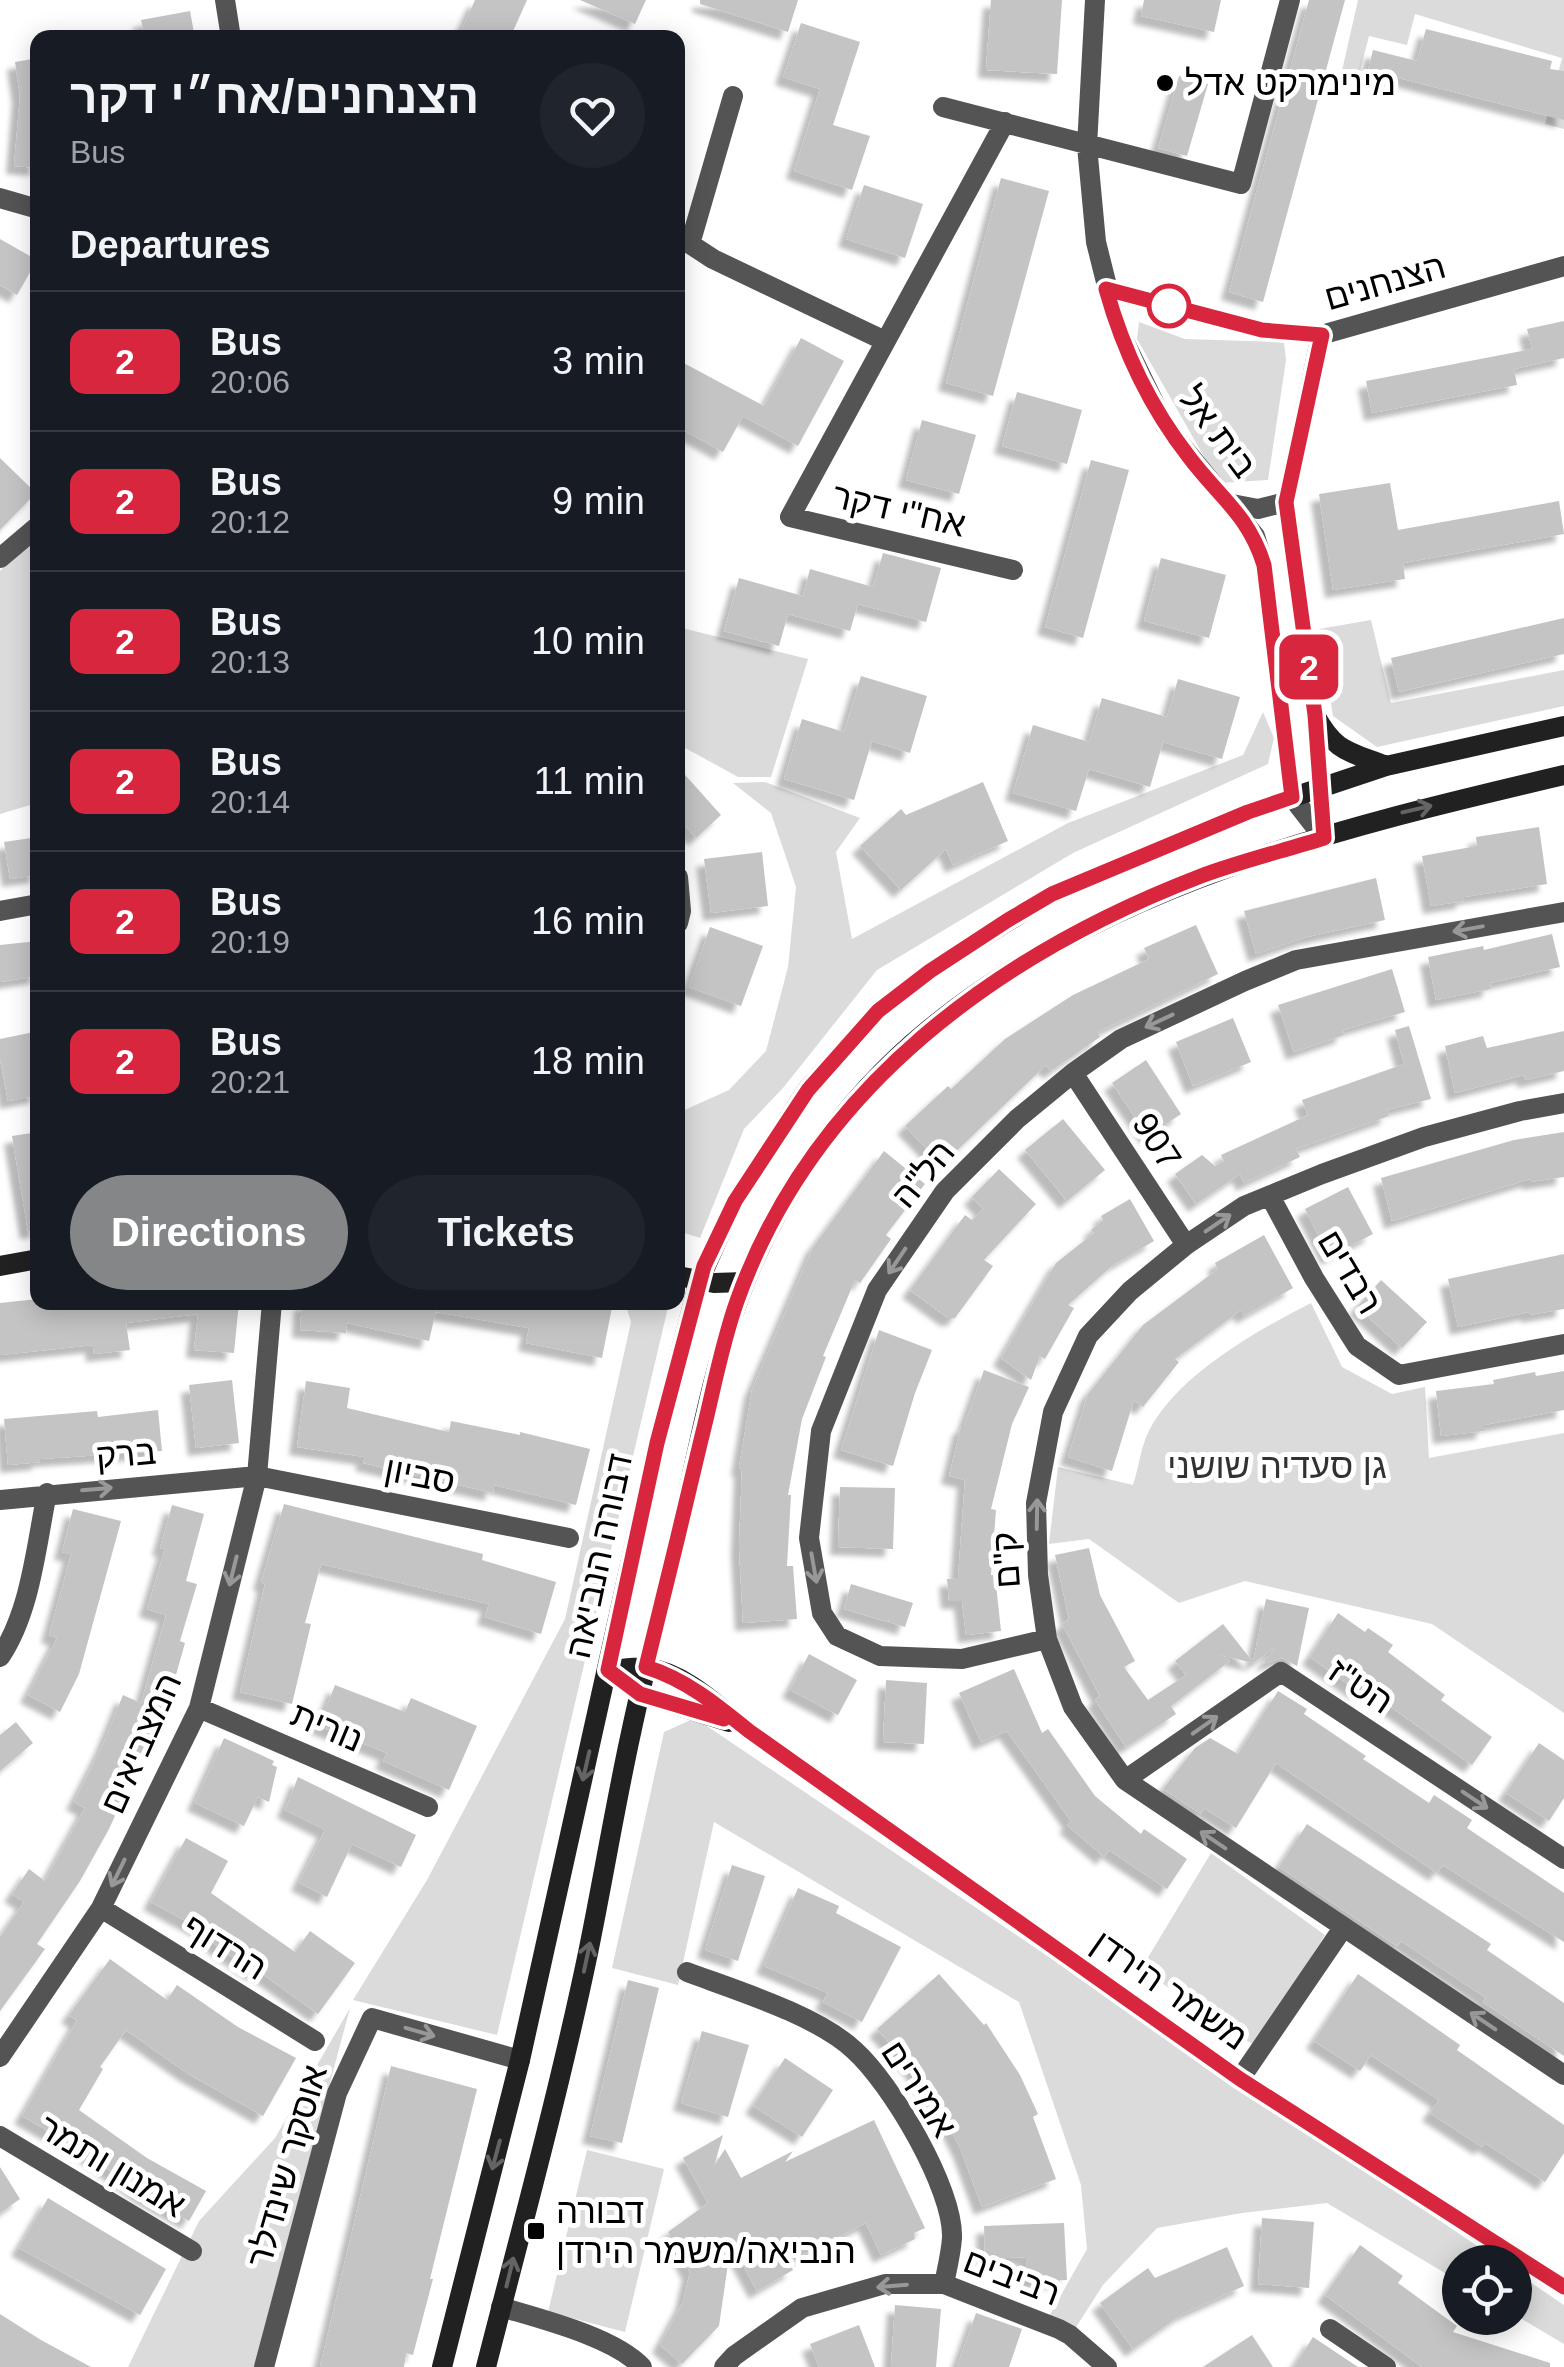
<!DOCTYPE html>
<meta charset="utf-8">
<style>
body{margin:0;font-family:Arial,"Noto Sans Hebrew",sans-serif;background:#20242c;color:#f1f3f6;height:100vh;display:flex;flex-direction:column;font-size:38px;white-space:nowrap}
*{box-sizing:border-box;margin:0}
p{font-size:32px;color:#9ea1a6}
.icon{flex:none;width:55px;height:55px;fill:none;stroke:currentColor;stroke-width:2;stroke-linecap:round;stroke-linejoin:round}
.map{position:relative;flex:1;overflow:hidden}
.drawer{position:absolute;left:30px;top:30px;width:655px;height:1280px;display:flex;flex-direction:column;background:#171b24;border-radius:20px;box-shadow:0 5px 25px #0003}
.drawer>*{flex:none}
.badge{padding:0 20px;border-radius:15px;font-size:35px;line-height:65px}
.tools{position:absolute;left:1442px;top:2245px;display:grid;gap:20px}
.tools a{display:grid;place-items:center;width:90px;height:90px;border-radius:50%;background:#171b24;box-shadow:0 5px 25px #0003;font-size:50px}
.map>.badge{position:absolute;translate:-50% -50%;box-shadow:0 0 0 5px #fff}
h2{padding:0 40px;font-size:38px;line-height:90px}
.round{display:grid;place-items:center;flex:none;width:105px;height:105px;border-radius:52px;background:#20242c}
.head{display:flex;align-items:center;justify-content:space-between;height:170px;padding:0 40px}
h1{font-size:48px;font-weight:700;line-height:75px}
.cta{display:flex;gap:20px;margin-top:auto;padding:20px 40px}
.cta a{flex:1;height:115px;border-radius:60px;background:#858687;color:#fff;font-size:40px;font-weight:700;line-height:115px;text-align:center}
.cta a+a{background:#20242c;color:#f1f3f6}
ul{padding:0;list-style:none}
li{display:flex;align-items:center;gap:30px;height:140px;padding:0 40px;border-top:2px solid #363941}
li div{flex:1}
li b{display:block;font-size:38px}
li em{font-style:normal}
li .badge{min-width:110px;font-weight:700;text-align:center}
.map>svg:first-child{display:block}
.green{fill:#dbdbdb}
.building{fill:#c4c4c4;filter:url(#shadow)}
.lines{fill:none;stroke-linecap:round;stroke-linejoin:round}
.street{stroke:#545454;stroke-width:20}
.secondary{stroke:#212121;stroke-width:20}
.oneway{stroke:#646464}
.oneway2{stroke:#989898}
.line-casing{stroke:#fff;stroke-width:22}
.line{stroke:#d7263d;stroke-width:15}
.poi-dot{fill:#000;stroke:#fff;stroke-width:4}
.stop-dot{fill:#fff;stroke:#d7263d;stroke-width:5}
.labels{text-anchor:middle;stroke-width:10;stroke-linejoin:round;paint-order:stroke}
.poi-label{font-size:35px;fill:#000;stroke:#fff;text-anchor:start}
.street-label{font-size:35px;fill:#000;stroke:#fff}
.park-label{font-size:35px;fill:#323232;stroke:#fff}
</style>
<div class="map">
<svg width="1564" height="2367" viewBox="0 0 1564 2367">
<defs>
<filter id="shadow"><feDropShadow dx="-8" dy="8" stdDeviation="2.5" flood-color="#0004"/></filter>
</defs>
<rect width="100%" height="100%" fill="#fff"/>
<path class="green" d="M1358,0H1564V129L1545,124L1562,58L1415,14L1407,45L1369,36L1358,79L1341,75Z
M1139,322L1185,339L1284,342L1286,360L1268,480L1219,483L1137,339Z
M37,532V803L0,814V571Z
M1371,620L1391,703L1564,670V706L1377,747L1333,716L1319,629Z
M678,627L808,659L771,777H738L678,744Z
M1263,712L1274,738L1268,764L1073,853L877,970L783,1088L744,1129L700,1238L678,1231V1113L729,1090L766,1051L788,967L796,887L771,813L733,783L765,782L860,818L836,852L852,939L1068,823L1243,755Z
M625,1303H669L497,2035L353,2000L427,1880L565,1619L631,1322Z
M1311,1303L1342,1367L1392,1394L1425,1387L1429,1458L1564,1433V1713L1432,1624L1245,1581L1179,1603L1089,1539L1049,1544L1058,1467L1133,1485C1138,1470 1140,1454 1145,1440C1168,1380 1256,1331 1311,1303Z
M695,1718L1501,2262H1460V2282L1327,2203L1242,2213L1157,2228L1103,2285L1073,2332L1048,2318L1087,2249L1081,2185L1019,2002L714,1822L678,1985L612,1968L664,1732Z
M1211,1853L1325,1935L1255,2046L1141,1969Z
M350,2008L254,2367H128L199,2221L275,2138Z
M587,2150L664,2169L625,2332L548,2312Z
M1515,2272L1564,2305V2344L1515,2315Z"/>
<path class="building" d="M475,0H527L510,38H458Z
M580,0H646L635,24Z
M700,0H798L788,32L700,4Z
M991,0H1062L1057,74L986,70Z
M1144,0H1221L1214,32L1141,16Z
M1309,0H1345L1263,302L1229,292Z
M190,11L195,38H145L141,20Z
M801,23L860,42L833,125L870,136L852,190L794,171L820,89L783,77Z
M1426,29L1552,61L1550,69L1564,71V120L1368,70L1373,50L1417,61Z
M38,58V168L14,166L20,96L15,62Z
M1179,76L1208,84L1187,156L1158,148Z
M1001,178L1049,191L993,396L946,383Z
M864,185L923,204L905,258L846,239Z
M0,239L37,260L17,295L0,285Z
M1564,321V358L1514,369L1517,385L1372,413L1366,381L1532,349L1527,329Z
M801,338L844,361L798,446L743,416L723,452L678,427V360L764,406Z
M1017,392L1082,410L1067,464L1002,446Z
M922,420L976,435L959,494L906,480Z
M0,458L36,493L0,530Z
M1091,460L1129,470L1083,638L1045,627Z
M1390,483L1398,530L1559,501L1564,534L1403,563L1405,579L1333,590L1319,494Z
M883,553L941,568L926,622L858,604L850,631L788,614L779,646L724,631L739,578L803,596L810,569L873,587Z
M1161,558L1226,575L1209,638L1144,621Z
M1564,618V654L1399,692L1391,658Z
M861,676L927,696L910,753L872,741L854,800L784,779L802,719L844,732Z
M1178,679L1240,697L1222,759L1163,742L1150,787L1089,769L1076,811L1013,793L1033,725L1089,742L1102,698L1167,717Z
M678,767L721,815L696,838L678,817Z
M983,782L1008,841L953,865L946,849L901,890L860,846L901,809L906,815Z
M1539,827L1547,884L1464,897V901L1431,906L1422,856L1477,846L1476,837Z
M38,837V875L10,879L4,842Z
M762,852L768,906L711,913L704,859Z
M1376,878L1385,920L1307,937L1256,954L1244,911Z
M1196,925L1218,974L1098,1032L1100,1037L1051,1071L1046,1065L942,1165L905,1126L948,1086L951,1089L1005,1039L1073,995L1149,959L1144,948Z
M710,927L763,946L741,1006L689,987Z
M1552,934L1560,967L1490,983L1491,989L1436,1000L1428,957L1483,946L1484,950Z
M38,941V976L0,982V945Z
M1392,969L1405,1012L1343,1030L1344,1035L1294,1052L1278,1005Z
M1233,1018L1251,1062L1193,1086L1176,1042Z
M1409,1026L1431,1099L1387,1110L1389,1116L1296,1149L1300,1157L1244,1183L1240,1174L1196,1204L1175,1174L1202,1155L1215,1166L1224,1161L1221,1155L1308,1115L1302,1100L1404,1064L1395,1030Z
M1564,1031V1071L1526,1080L1524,1075L1455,1093L1445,1046L1483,1036L1487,1048Z
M34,1032L38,1095L8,1101L0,1058V1039Z
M1146,1060L1181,1114L1148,1136L1112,1083Z
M1063,1119L1105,1170L1067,1201L1025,1150Z
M38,1132V1230L28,1231L12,1136Z
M1564,1132V1177L1530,1182V1179L1392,1221L1381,1178L1514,1140Z
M884,1151L925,1184L886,1235L891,1239L860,1283L855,1280L823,1356L826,1357L802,1419L788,1495H791L787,1566H793L797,1619L743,1623L739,1547L742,1469L739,1468L752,1390L813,1247Z
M999,1169L1036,1204L984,1260L993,1266L955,1318H948L910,1290L965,1215L972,1220L983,1209L972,1197Z
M1348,1187L1373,1234L1329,1257L1305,1209Z
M1130,1199L1154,1241L1113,1265L1068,1305L1074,1308L1045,1359L1040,1356L1031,1380L1001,1358L1056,1263L1094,1233L1091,1230L1103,1220L1101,1216Z
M1264,1235L1293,1288L1244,1316L1241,1310L1175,1359L1179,1362L1143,1407L1134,1400L1112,1471L1068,1457L1088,1394L1143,1325L1218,1269L1215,1263Z
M1564,1254V1309L1529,1315V1312L1458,1327L1448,1279Z
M1381,1280L1427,1322L1402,1348L1357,1307Z
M38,1299V1302H197L198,1311L199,1302H239L234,1353L194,1350L198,1314L126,1323L130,1350L94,1354L93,1345L0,1355V1303Z
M302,1302H613L602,1358L526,1343L529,1328L436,1312L437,1306L429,1341L347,1323L346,1333L300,1330Z
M879,1330L932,1350L915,1393L893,1466L841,1450Z
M984,1370L1029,1387L1012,1424L991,1509L996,1510L991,1575H995L1001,1631L966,1635L962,1601H949L947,1579L958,1578L965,1480L949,1476L961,1426H964Z
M1564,1371V1410L1484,1425V1431L1441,1436L1436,1391L1494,1384L1493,1380L1535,1372L1536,1376Z
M232,1380L239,1443L196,1448L189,1385Z
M306,1381L350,1388L347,1408L449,1432L451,1421L520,1435V1432L590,1449L576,1505L494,1485L493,1493L363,1463L365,1457L297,1447Z
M158,1410L162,1451L40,1459V1462L8,1465L4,1419L97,1411L98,1417Z
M840,1487L895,1488L893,1549L838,1547Z
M284,1504L483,1554L482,1560L556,1582L541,1634L485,1617L489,1604L321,1564L305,1623L311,1624L292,1704L240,1692L265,1584L261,1582Z
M172,1505L204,1514L186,1581L197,1584L180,1641L185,1643L170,1696L109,1829L80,1881L37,1944L45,1949L0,2011V1937L24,1902L12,1894L29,1869L45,1881L85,1808L74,1802L102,1747L123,1695L141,1703L166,1615L147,1609L165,1549L160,1548Z
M73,1509L121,1521L79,1674L60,1712L28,1695L57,1638L49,1635L71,1554L62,1552Z
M1089,1548L1100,1595L1135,1661L1124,1667L1148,1700L1186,1675L1175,1661L1223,1624L1253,1662L1266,1599L1309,1608L1297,1666L1282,1658L1263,1664L1276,1647L1253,1663L1220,1655L1230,1661L1171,1706L1176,1714L1126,1747L1095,1700L1100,1696L1062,1624L1069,1619L1055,1555Z
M851,1584L913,1603L905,1627L889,1622V1619L888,1622L844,1609Z
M1338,1613L1365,1632L1368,1628L1393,1645L1388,1652L1445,1695L1441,1700L1492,1737L1472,1765L1363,1687L1359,1692L1310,1657Z
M809,1654L857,1680L838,1715L790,1690Z
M1014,1669L1042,1733L1048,1729L1095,1796L1141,1834L1144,1829L1187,1859L1167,1889L1109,1850L1104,1857L1067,1825L1071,1821L1007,1731L981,1742L959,1693Z
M886,1680L927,1683L924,1744L883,1742Z
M335,1685L405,1712L411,1698L477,1726L449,1790L383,1761L387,1753L319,1726Z
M1278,1691L1307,1709L1304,1714L1366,1756L1363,1759L1429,1803L1434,1795L1472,1820L1467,1828L1564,1893V1942L1443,1865L1437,1873L1276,1763L1236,1828L1204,1808L1201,1814L1163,1789L1195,1748L1210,1738L1238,1754Z
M16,1722L33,1743L0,1771V1735Z
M224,1738L274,1761L272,1765L277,1767L269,1802L258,1797L244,1826L195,1803Z
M1539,1743L1564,1760V1798L1549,1821L1506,1793Z
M298,1777L416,1835L401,1867L352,1844L327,1897L299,1883L325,1830L285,1810Z
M1307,1824L1491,1944L1487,1950L1564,2003V2056L1483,2002L1486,1998L1401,1941L1397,1946L1279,1867Z
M186,1838L228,1861L211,1893L295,1952L310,1931L355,1963L318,2014L257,1970L255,1973L213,1943L217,1938L151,1902Z
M732,1865L765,1876L738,1961L705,1950Z
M798,1888L839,1906L836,1913L901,1947L862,2022L823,2002L828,1993L764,1966Z
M110,1959L167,2000L177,1985L238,2027L296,2058L263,2116L187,2073L126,2030L100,2067L103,2069L79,2110L147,2158L206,2191L189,2221L143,2195L83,2151L22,2116L77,2020L69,2015Z
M939,1974L984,2025L986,2023L1020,2075L1038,2114L1033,2117L1056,2179L982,2207L961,2150L936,2100L933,2101L912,2068L877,2029Z
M1358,1974L1460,2045L1457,2050L1564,2125V2153L1545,2182L1485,2143L1482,2147L1430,2113L1439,2100L1371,2055L1360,2071L1314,2041Z
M628,1980L659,1988L622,2143L590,2136Z
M702,2031L749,2045L728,2117L681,2103Z
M785,2058L833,2090L802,2137L753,2106Z
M391,2066L477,2089L430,2279H433L413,2355L406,2353L404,2367H320Z
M874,2120L925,2228L914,2233L915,2239L881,2255L866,2223L789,2262L793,2270L757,2291L731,2243L719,2326L682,2364L660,2345L683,2302L690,2272L668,2232L708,2203L683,2158L723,2135L714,2166L725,2149L741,2178L793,2151L785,2162Z
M0,2167L20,2199L0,2213Z
M48,2198L166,2269L140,2315L19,2248Z
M1262,2218L1314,2222L1309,2288L1258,2284Z
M1064,2223L1067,2280L1027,2282L1026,2257L985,2259L984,2226Z
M1360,2245L1403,2276L1398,2283L1457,2326L1453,2332L1550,2363V2367H1422L1325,2295Z
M1227,2247L1244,2286L1182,2314L1133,2349L1100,2303L1148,2268L1155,2278Z
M895,2305L941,2309L936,2367H891Z
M976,2313L1022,2329L1009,2367H957Z
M0,2314L41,2340L91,2367H0Z
M859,2325L875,2367H819L810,2344Z
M1252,2335L1273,2367H1203Z
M1313,2337L1358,2367H1294Z"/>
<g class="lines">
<path class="street" d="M225,0L231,38
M1095,0L1087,146L1096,242L1117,326L1165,425L1255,536L1264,565L1292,797L1324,838
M733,96L690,244L713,259L885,341
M943,107L1241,184L1290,0
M1005,122L790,517L1013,570
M0,198L38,209
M1106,289L1263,330L1321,335L1564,266
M1321,335L1286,502L1315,715L1324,837
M1232,504L1258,509L1286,502
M0,558L38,526
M678,877L681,911L678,923
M0,911L38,904
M1073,1073L1186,1245
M1564,1103L1520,1111L1424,1137L1322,1174L1244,1206L1186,1245L1130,1291L1088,1336L1053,1412L1036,1503L1038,1575L1047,1639L1073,1707L1125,1780L1564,2075
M1270,1196L1314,1278L1357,1346L1399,1375L1564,1344
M0,1500L257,1476L569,1538
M1047,1639L962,1659L880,1656L837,1636L822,1613L809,1538L821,1431L877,1290L945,1191L1017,1119L1073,1073L1121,1039L1245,981L1296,960L1564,912
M0,1657C31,1611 36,1546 47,1493
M199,1708L428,1807
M1125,1780L1281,1672L1564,1859
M101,1908L315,2041
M687,1972C735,1990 817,2015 854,2050C891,2083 954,2189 952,2238C951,2253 947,2269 944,2284
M0,2057L101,1908L199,1708L257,1476L272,1302
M1240,2079L1343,1928
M0,2136L192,2251
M501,2307C541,2319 614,2337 642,2367
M1330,2329L1386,2367
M264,2367L337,2093L372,2018L520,2060
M724,2367L734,2356L802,2308L885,2284H944L1059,2329L1070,2335L1107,2367"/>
<path class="secondary" d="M1315,715C1335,752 1348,751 1386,766
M0,1266L38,1259
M678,1276L714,1283L745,1282
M608,1671C620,1669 635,1666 648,1668C686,1673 720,1708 749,1731L1240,2079L1564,2287
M630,1686L640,1694L729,1722
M442,2367L520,2060L657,1443L699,1281L735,1201L807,1090L878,1011L930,971L1051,894L1248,812L1386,766L1564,726
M486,2367C521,2230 559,2092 588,1953C603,1880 615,1806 631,1733C645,1667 662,1602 678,1536C697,1457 711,1374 739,1298C775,1198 844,1099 927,1031C1106,883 1343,827 1564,775"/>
</g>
<defs><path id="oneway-shaft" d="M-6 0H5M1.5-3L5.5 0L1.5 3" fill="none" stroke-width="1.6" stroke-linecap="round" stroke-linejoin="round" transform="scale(2.5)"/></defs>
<g class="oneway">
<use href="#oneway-shaft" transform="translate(1417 809) rotate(-13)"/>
<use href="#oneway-shaft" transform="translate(586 1766) rotate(103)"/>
<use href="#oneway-shaft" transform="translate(587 1957) rotate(-78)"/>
<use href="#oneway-shaft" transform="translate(496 2155) rotate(105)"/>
<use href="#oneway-shaft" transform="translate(510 2272) rotate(-76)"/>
</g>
<g class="oneway2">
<use href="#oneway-shaft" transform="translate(1468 929) rotate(170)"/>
<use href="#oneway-shaft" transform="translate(1159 1021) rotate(155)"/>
<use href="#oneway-shaft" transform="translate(1218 1223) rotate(-34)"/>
<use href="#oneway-shaft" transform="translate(897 1261) rotate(124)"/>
<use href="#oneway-shaft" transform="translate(97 1489) rotate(-5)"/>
<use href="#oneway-shaft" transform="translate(1037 1514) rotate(-89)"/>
<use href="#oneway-shaft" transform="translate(814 1568) rotate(80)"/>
<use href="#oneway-shaft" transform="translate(233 1571) rotate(104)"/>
<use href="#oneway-shaft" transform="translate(1205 1725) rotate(-35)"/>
<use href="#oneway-shaft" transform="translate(1475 1800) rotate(34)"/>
<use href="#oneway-shaft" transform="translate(1213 1840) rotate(-146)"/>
<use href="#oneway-shaft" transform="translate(118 1873) rotate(116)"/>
<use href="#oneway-shaft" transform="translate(1483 2021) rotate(-146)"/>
<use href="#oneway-shaft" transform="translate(420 2032) rotate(16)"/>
<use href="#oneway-shaft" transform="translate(892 2286) rotate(175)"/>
</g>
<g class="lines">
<g class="line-casing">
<path id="line" d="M724,1719L640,1694L608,1670L657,1443L704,1266L735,1201L808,1090L878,1011L930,971L1008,920L1052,894L1248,812L1292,797L1264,565C1248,514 1219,497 1189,457C1150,407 1123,350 1106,289L1262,330L1322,335L1286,502L1315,715L1324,838C1283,851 1241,861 1201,876C998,954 813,1088 737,1301C721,1346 713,1393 701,1440C683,1516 665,1591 646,1667C687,1680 717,1705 749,1731L1240,2079L1564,2287"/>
</g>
<use href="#line" class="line"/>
</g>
<g class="poi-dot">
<circle cx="1165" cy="83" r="10"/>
<rect x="526" y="2221" width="20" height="20" rx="5"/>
</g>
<circle class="stop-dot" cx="1169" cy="306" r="20"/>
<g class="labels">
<g class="poi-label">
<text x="1185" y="95">מינימרקט אדל</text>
<text x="556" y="2223">דבורה<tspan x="556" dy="40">הנביאה/משמר הירדן</tspan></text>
</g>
<g class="street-label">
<text transform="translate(1385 282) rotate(-16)" y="12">הצנחנים</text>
<text transform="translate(1218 432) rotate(53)" y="12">בית אל</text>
<text transform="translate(899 510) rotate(13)" y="12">אח"י דקר</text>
<text transform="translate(1157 1141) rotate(57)" y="12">907</text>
<text transform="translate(923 1174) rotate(-50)" y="12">הל"ה</text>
<text transform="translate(1350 1272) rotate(59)" y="12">רבדים</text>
<text transform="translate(126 1454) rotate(-5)" y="12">ברק</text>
<text transform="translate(420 1475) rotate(11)" y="12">סביון</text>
<text transform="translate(599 1556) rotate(-78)" y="12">דבורה הנביאה</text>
<text transform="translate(1006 1560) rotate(-94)" y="12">ק"ם</text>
<text transform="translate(1361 1686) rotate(34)" y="12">הט"ז</text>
<text transform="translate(327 1727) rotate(23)" y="12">נורית</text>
<text transform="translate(141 1743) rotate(-66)" y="12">המצביאים</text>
<text transform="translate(225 1947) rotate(32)" y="12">הרדוף</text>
<text transform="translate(1170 1990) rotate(35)" y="12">משמר הירדן</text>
<text transform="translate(919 2089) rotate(57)" y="12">אמירים</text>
<text transform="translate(112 2166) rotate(31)" y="12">אמנון ותמר</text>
<text transform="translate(287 2166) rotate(-74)" y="12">אוסקר שינדלר</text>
<text transform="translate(1012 2277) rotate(21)" y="12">רביבים</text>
</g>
<g class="park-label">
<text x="1277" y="1478">גן סעדיה שושני</text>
</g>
</g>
</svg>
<div class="tools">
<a><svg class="icon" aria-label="locate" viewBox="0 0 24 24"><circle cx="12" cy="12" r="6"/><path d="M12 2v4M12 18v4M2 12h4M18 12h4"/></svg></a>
</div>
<b class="badge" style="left:1309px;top:667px;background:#d7263d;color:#fff">2</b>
<section class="drawer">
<div class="head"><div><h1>הצנחנים/אח״י דקר</h1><p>Bus</p></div><a class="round"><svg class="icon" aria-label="heart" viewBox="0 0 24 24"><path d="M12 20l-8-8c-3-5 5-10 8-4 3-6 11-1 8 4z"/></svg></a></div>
<h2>Departures</h2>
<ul>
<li><span class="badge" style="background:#d7263d;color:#fff">2</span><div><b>Bus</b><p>20:06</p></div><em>3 min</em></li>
<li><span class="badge" style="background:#d7263d;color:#fff">2</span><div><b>Bus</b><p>20:12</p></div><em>9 min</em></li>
<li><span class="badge" style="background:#d7263d;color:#fff">2</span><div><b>Bus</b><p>20:13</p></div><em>10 min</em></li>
<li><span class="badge" style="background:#d7263d;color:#fff">2</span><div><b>Bus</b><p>20:14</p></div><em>11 min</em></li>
<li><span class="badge" style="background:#d7263d;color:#fff">2</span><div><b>Bus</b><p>20:19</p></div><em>16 min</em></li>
<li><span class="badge" style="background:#d7263d;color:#fff">2</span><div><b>Bus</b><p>20:21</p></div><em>18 min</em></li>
</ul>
<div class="cta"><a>Directions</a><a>Tickets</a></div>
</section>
</div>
